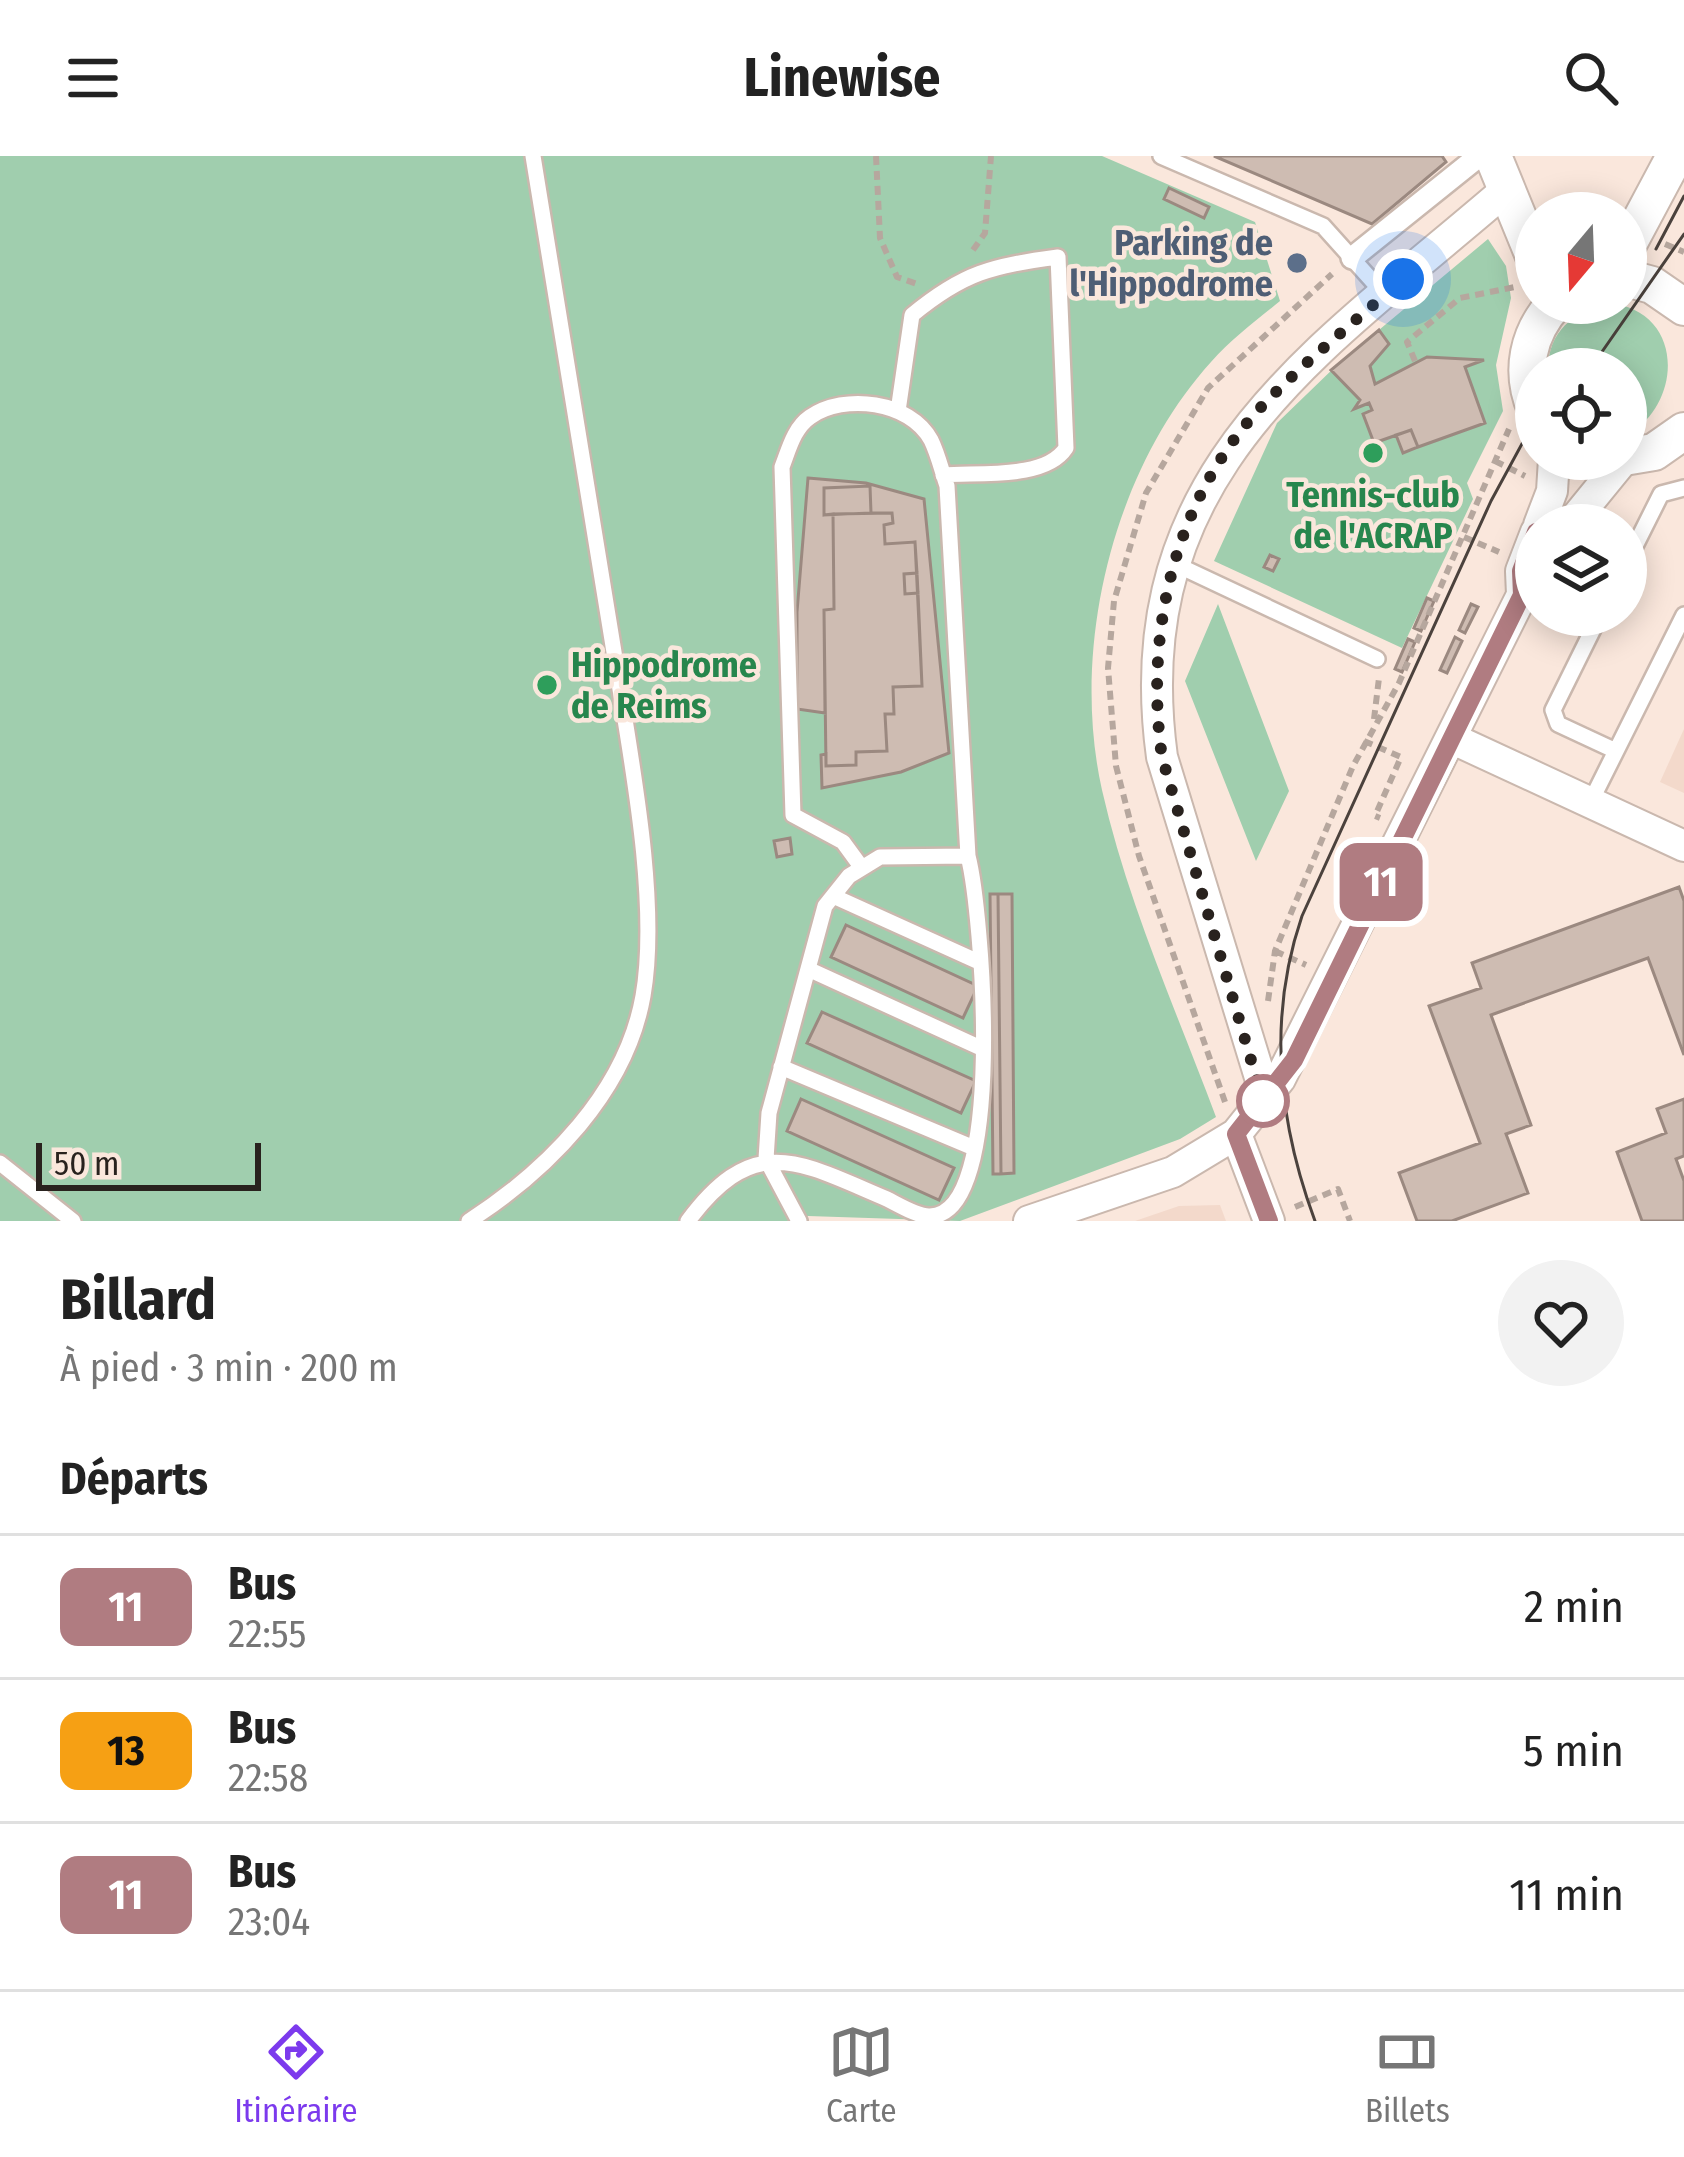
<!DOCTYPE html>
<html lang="fr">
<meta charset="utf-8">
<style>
body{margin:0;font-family:"Fira Sans Condensed",sans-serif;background:#f2f2f2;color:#222;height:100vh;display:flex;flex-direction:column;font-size:45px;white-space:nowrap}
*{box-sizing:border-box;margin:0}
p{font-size:39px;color:#767676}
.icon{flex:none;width:66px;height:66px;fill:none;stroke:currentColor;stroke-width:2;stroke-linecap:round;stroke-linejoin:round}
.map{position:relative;height:1065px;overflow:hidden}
.details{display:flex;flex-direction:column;background:#fff;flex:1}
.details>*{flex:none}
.badge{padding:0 24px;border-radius:18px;font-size:42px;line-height:78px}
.needle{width:78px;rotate:199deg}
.tools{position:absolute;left:1515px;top:36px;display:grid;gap:24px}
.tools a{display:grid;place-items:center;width:132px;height:132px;border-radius:50%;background:#fff;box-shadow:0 6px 30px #0003;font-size:60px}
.scale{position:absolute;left:36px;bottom:30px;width:225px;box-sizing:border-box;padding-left:12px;border:6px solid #29221e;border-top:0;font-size:33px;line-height:42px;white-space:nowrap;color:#29221e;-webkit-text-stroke:9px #fae7dc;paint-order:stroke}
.you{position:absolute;width:60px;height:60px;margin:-30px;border:9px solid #fff;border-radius:50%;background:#1a73e8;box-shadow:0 0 0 18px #1a73e833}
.map>.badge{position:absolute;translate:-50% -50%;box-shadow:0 0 0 6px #fff}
h2{padding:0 60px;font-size:45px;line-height:108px}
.round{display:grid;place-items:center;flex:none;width:126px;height:126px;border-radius:63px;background:#f2f2f2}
.head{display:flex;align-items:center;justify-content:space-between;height:204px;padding:0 60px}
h1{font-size:57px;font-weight:700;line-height:90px}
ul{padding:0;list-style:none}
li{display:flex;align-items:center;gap:36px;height:144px;padding:0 60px;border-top:3px solid #e0e0e0}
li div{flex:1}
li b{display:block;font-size:45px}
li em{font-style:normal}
li .badge{min-width:132px;font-weight:700;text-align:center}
header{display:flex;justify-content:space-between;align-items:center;height:156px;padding:0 60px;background:#fff;font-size:54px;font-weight:700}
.menu{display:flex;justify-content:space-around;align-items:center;height:168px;border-top:3px solid #e0e0e0;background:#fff;font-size:33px;color:#767676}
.menu a{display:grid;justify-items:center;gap:6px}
.menu .selected{color:#7c3aed}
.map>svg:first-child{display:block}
.built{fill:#f3d9cb}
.green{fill:#a0ceae}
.building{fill:#cebcb2;stroke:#9b8980;stroke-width:3}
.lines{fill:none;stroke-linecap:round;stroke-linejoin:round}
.service-casing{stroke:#cab8ae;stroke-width:20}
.pedestrian-casing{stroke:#cab8ae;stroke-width:26}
.minor-casing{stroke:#cab8ae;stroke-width:34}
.tertiary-casing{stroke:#cab8ae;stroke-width:40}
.path{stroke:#b6a79e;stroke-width:6;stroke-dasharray:9 6;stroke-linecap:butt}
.service{stroke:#fff;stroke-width:15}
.pedestrian{stroke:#fff;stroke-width:21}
.minor{stroke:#fff;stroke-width:30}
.tertiary{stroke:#fff;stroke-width:36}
.tram{stroke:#4b423d;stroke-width:3}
.line-casing{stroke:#fff;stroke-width:27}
.line{stroke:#b07c81;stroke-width:18}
.walk{stroke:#29221e;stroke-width:12;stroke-dasharray:0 21.6}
.service-dot{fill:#5c6f8a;stroke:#fae7dc;stroke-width:4.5}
.leisure-dot{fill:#2e9e5b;stroke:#fae7dc;stroke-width:4.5}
.stop-dot{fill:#fff;stroke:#b07c81;stroke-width:6}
.labels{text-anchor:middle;stroke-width:9;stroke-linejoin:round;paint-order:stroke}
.service-label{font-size:36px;font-weight:bold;fill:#4e5e75;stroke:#fae7dc;text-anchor:end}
.leisure-label{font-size:36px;font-weight:bold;fill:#27864d;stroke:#fae7dc}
</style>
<header><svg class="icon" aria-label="menu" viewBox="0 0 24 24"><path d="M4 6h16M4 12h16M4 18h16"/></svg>Linewise<svg class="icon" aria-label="search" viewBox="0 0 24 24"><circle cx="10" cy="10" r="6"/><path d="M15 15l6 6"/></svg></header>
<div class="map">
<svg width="1684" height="1065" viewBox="0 0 1684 1065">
<rect width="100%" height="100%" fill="#fae7dc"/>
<path class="built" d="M1684,573V637L1660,626Z
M1220,1049L1226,1065H1135L1179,1050Z"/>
<path class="green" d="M0,0H1102L1255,66L1280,145C1257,164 1231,183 1211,206C1113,314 1070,492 1102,634C1127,745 1176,854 1216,961L1180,983L960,1065L808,1060L788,1065H0Z
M1488,83L1506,110L1511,142L1496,209L1503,255L1467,327L1473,343L1402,492L1214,405L1277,267L1337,209Z
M1607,147C1684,153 1684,245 1629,278L1626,213H1548C1548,176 1573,156 1607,147Z
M1218,448L1289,635L1256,705L1185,525Z"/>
<path class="building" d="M1214,0H1442L1446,6L1372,68Z
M1169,32L1209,51L1204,62L1164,43Z
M1379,174L1389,188L1370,210L1375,228L1427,201L1484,204L1465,211L1485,267L1418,291L1411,274L1374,287L1363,258L1372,254L1369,247L1354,253L1360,244L1331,214Z
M1411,274L1418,291L1403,297L1396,279Z
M808,322L866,327L924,343L949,597L901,616L822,632L821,599L826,598V610L856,609V596L887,595L885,558H894L893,531L922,530L915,386L885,388L884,369L893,367L892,357H871L870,330L824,332V359L833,358L834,453L824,454L825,557L797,553V456Z
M870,330L871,357L824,359V332Z
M892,357L893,367L884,369L885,388L915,386L917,417L904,418L905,438L918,437L922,530L893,531L894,558H885L887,595L856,596V609L826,610L824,454L834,453L833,358Z
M1270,399L1279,403L1273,415L1264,411Z
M917,417L918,437L905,438L904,418Z
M1427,442L1434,445L1421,475L1414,472Z
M1471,448L1478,451L1465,477L1459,474Z
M1455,481L1462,485L1447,517L1440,514Z
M1408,483L1415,486L1402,516L1395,513Z
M790,682L792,698L777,701L774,685Z
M1679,731L1684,745V899L1648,802L1491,859L1531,969L1506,978L1528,1037L1452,1065H1417L1399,1017L1480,987L1429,850L1481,832L1472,807Z
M990,738H998L1001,1018H993Z
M998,738H1012L1014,1017L1001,1018Z
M846,769L978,830L963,862L831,801Z
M822,856L976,925L961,957L807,887Z
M801,943L954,1012L939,1044L787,975Z
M1684,943V1000L1676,1003L1684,1025V1065H1642L1617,996L1666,977L1657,953Z"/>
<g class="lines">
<g class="service-casing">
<path id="service" d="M1161,0L1323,70L1385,139
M898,255L912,159C964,116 992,110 1058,101L1066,292C1045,324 978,316 943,319
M1175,408L1377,503
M1626,408L1661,338L1684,332
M1600,459L1553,554L1558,568L1616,595
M1590,647L1684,459
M833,740L981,807
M808,813L983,893
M781,911L974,992
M0,1007L73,1065
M469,1065C548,1014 626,936 643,840C660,744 629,593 614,496C587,330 560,165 533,0
M688,1065C755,975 799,1006 887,1043C899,1049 917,1060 929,1060C1008,1062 982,754 968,700
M799,1065L766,1003L769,957L825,750L849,720L880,701L968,700L947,330C942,316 938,298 931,284C910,245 844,237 810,261C794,272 789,293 782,311L793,659L843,686L862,712"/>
</g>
<g class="pedestrian-casing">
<path id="pedestrian" d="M1352,102L1479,0"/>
</g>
<g class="minor-casing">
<path id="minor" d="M1539,369L1552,335L1554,303
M1570,369L1623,304
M1451,582L1684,690
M1266,941L1162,601C1123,315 1316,198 1507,33
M1236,978L1269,1065
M1029,1065L1173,1016L1236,978L1280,923L1522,439L1521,415L1536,376"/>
</g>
<g class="tertiary-casing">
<path id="tertiary" d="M1493,0L1536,105
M1626,92L1675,0
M1626,122L1652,129L1684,151
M1536,254C1519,215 1528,177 1555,147
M1612,303L1654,296L1684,275"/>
</g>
<path class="path" d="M876,0L880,82L897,121L917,128
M1665,88L1684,96
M973,94L985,77L991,0
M1415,205L1407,186L1460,142L1515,131
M1495,305L1525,320
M1464,381L1499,396
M1374,563L1379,522
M1364,585L1401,601L1375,660L1380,662
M1275,795L1306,809
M1268,845L1275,795L1353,610L1399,527L1509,273
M1225,946L1139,700L1116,610L1108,512L1114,445L1146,337L1208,232L1332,118
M1295,1051L1338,1033L1350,1065"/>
<use href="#service" class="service"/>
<use href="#pedestrian" class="pedestrian"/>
<use href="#minor" class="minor"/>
<use href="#tertiary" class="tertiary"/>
<path class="tram" d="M1656,93L1684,40
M1590,213L1684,78
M1315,1065C1278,965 1267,862 1302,760L1491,345L1536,262"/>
</g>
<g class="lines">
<g class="line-casing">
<path id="line" d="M1269,1065L1236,978L1294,904L1522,439L1521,415L1536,376"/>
</g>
<use href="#line" class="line"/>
<path class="walk" d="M1263,945L1162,601C1144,476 1175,338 1267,245C1309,202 1358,163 1403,123"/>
</g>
<circle class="service-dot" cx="1297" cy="107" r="12"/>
<g class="leisure-dot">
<circle cx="1373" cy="297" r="12"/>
<circle cx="547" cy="529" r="12"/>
</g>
<circle class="stop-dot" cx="1263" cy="945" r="24"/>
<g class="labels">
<g class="service-label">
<text x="1273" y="99">Parking de<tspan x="1273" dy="41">l'Hippodrome</tspan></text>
</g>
<g class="leisure-label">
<text x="1373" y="351">Tennis-club<tspan x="1373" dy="41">de l'ACRAP</tspan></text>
<text x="571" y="521" text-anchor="start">Hippodrome<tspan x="571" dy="41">de Reims</tspan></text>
</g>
</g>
</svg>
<div class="tools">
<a><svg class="needle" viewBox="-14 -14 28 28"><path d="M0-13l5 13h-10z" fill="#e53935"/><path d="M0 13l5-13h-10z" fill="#767676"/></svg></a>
<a><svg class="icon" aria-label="locate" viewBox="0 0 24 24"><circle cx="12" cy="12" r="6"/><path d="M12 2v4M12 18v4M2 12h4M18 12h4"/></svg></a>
<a><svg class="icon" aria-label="layers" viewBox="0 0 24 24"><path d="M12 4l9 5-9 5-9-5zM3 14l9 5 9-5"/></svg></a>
</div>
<div class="scale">50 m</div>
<div class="you" style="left:1403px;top:123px"></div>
<b class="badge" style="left:1381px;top:726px;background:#b07c81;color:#fff">11</b>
</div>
<section class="details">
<div class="head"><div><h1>Billard</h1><p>À pied · 3 min · 200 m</p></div><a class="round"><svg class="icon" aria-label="heart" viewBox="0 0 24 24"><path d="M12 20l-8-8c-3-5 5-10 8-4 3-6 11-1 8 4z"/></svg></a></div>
<h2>Départs</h2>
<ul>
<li><span class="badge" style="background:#b07c81;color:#fff">11</span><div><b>Bus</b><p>22:55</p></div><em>2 min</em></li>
<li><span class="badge" style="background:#f6a014;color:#111">13</span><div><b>Bus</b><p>22:58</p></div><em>5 min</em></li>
<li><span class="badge" style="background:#b07c81;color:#fff">11</span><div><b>Bus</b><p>23:04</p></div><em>11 min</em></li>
</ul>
</section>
<nav class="menu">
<a class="selected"><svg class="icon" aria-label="directions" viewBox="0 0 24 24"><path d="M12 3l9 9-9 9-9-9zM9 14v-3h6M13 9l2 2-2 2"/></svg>Itinéraire</a>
<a><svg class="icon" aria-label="map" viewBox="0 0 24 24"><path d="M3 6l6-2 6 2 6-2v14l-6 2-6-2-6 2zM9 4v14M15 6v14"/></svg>Carte</a>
<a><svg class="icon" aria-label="tickets" viewBox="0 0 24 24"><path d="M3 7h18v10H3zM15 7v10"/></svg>Billets</a>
</nav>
